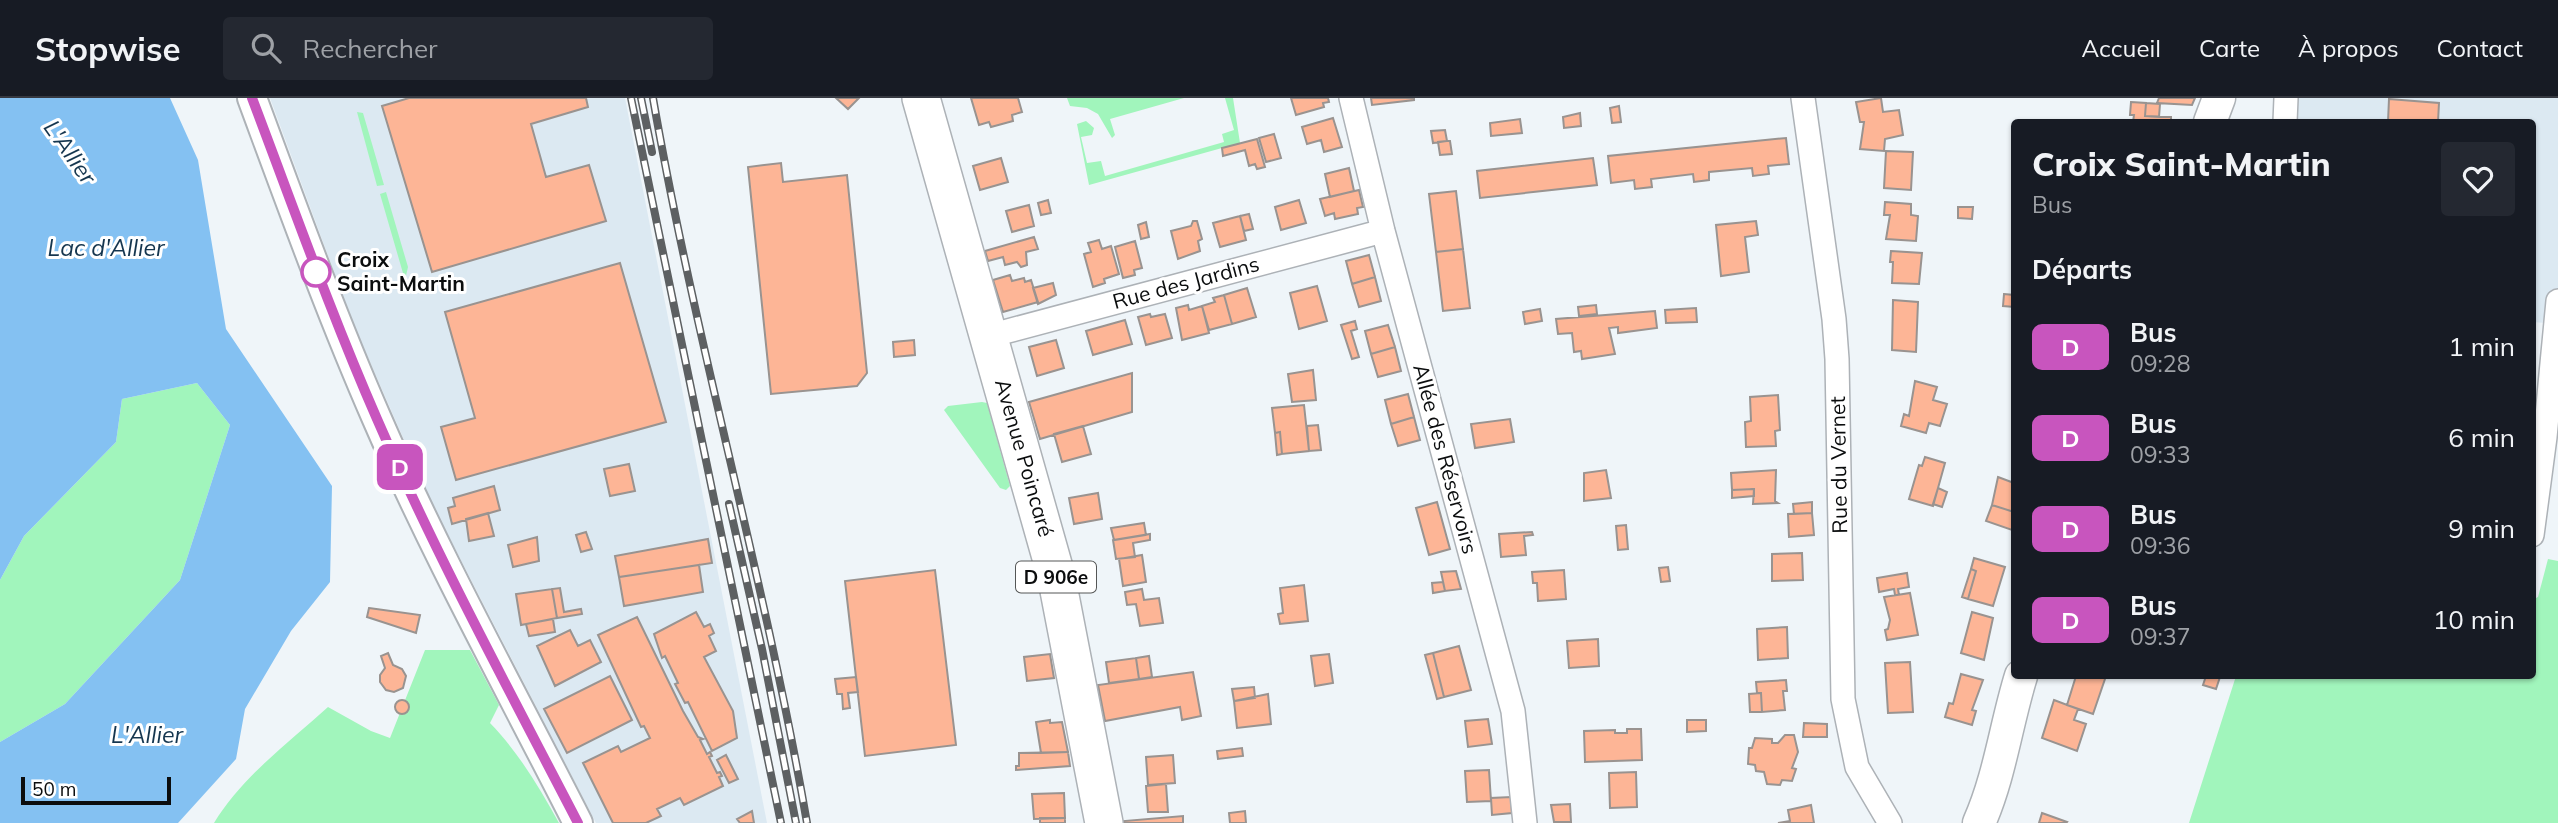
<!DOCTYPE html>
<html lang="fr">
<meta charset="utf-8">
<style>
body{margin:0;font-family:Mulish,sans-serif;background:#242831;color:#f1f3f6;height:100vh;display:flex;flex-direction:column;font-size:26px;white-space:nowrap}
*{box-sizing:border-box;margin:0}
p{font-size:23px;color:#9ea1a6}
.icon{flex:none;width:38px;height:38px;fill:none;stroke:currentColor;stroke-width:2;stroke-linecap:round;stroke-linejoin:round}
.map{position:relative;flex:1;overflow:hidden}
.drawer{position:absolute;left:2011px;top:21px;width:525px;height:560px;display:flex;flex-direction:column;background:#171b24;border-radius:7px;box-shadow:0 2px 5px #0004}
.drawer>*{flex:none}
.badge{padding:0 14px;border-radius:10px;font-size:24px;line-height:46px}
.scale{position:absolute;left:21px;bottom:18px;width:150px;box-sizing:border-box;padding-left:7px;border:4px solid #0b0d0e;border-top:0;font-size:19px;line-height:24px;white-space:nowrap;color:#0b0d0e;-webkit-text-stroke:5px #fff;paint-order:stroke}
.map>.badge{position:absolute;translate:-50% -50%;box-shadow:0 0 0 4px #fff}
h2{padding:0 21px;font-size:26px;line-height:63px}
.round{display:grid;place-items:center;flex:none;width:74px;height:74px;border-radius:7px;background:#242831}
.headline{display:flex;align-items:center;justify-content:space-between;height:119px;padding:0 21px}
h1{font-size:33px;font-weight:800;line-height:52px}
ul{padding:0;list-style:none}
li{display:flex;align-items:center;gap:21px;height:91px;padding:0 21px}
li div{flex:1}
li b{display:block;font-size:26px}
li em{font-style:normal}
li .badge{min-width:77px;font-weight:700;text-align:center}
header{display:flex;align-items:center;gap:42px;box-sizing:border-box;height:98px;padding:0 35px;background:#171b24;border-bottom:2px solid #363941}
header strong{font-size:33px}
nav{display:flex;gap:38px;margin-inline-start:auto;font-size:24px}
.search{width:490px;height:63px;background:#242831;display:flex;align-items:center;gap:18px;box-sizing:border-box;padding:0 24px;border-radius:7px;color:#9ea1a6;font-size:26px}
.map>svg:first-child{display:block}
.built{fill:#dce9f2}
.green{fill:#a1f5bc}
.water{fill:#84c1f2}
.building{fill:#fdb596;stroke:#999390;stroke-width:2}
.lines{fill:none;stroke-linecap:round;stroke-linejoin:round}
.minor-casing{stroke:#adb2b7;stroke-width:26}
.tertiary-casing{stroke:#adb2b7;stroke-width:32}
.secondary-casing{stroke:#adb2b7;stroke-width:35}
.primary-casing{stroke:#adb2b7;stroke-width:40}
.minor{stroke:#fff;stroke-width:23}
.tertiary{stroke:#fff;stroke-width:28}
.secondary{stroke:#fff;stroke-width:32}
.primary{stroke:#fff;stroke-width:37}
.rail-casing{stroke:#5d6062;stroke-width:8}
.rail{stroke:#fff;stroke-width:5;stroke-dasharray:16;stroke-linecap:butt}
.line-casing{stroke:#fff;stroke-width:16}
.line{stroke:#c855be;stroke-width:10}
.stop-dot{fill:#fff;stroke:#c855be;stroke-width:3.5}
.labels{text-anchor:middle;stroke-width:6;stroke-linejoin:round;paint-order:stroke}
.shield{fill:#fff;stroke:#545656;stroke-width:2}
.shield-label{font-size:19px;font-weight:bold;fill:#0b0d0e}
.stop-label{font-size:21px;font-weight:bold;fill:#0b0d0e;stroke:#fff;text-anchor:start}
.street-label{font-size:21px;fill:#0b0d0e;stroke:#fff}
.water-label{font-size:23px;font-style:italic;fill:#15364f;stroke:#fff}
</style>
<header>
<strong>Stopwise</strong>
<div class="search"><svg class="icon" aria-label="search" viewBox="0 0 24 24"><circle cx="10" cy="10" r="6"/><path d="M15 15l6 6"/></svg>Rechercher</div>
<nav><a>Accueil</a><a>Carte</a><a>À propos</a><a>Contact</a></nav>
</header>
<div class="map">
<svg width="2558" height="725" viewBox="0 0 2558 725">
<rect width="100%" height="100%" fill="#eff5f9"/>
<path class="built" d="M270,0H625L767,725H596L432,406L352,223Z
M2286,0H2558V226L2532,224V24H2285Z"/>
<path class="green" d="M1067,0H1184L1110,21L1115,37L1112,40L1098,16L1087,10L1070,8Z
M1225,0H1233L1240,45L1089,87L1077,26L1086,23L1094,30L1092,37L1081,39L1087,65L1101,63L1105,78L1224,44L1222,36L1234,32Z
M357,14L363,15L384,87L377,88Z
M386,94L408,169L405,182L380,96Z
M197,285L230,327L180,482L65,606L0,644V482L24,438L116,344L122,301Z
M982,304L987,305L1010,388L1006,392L1000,390L944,312L948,308Z
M2548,461L2558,463V725H2189L2236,578H2532V502L2538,499Z
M425,552H470L499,607L490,625C519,655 539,689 559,725H214C243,678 288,645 328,609L371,633L390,640Z"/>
<path class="water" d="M0,0H170L198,62L226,231L332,388L330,484L291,533L245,611L236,661L178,725H0V644L65,606L180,482L230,327L197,285L122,301L116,344L24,438L0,482Z"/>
<path class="building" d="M409,0H586L588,9L531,26L546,79L589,67L606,123L432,174L382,8Z
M836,0H859L848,11Z
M971,0H1018L1022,14L1012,17L1013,23L991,29L989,24L979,27Z
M1291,0H1328L1329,4L1323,5L1324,9L1296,17Z
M1371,0H1414V2L1372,7Z
M1881,0L1883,14L1899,12L1903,37L1885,41L1884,53L1860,51L1864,24H1860L1856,4Z
M2159,0H2195L2192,7L2157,5Z
M2389,1L2439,5L2438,24H2388Z
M2131,4L2146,5L2145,18L2171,19V24H2133L2134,17H2130Z
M2146,5L2160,6L2159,19L2145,18Z
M1619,8L1621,24L1612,25L1610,10Z
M1580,15L1581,28L1564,30L1563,19Z
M1333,20L1342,49L1324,54L1321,42L1307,46L1302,29Z
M1520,21L1522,35L1491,38L1490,25Z
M1445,32L1447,43L1433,45L1431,33Z
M1274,36L1281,60L1266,64L1259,40Z
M1786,40L1789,66L1768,68L1769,76L1753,78L1752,70L1709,74V82L1694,84L1693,76L1651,81L1652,89L1635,91L1634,82L1611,85L1608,58Z
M1257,41L1265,69L1257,71L1255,66L1249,68L1245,52L1223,58L1222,50Z
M1447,43H1450L1452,56L1440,57L1438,44Z
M1886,53L1913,54L1911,92L1884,90Z
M1001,60L1008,84L980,92L973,68Z
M1593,60L1597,87L1480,100L1477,73Z
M781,65L783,84L847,77L867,275L857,288L771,296L748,69Z
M1349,70L1354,93L1330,99L1325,76Z
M1359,92L1363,109L1357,110L1358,116L1335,121L1334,115L1325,118L1320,101Z
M1456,93L1463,151L1436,154L1429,96Z
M1048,102L1051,115L1041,117L1038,105Z
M1299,102L1306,125L1281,132L1275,109Z
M1885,104L1911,106V117L1918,118L1916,143L1886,141L1890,117H1884Z
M1029,107L1034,128L1012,134L1006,113Z
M1958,109H1973L1972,121L1958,120Z
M1249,116L1253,131L1244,133L1240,118Z
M1240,118L1246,142L1220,149L1213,125Z
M1193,123H1197L1202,141L1198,143L1200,153L1178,161L1171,133L1191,128Z
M1756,123L1758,137L1745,139L1749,174L1721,178L1716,127Z
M1146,124L1149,139L1141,141L1138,127Z
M1034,139L1038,151L1026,154L1027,167L1021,169L1017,164L1005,167L1003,159L988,163L985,153Z
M1099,142L1102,151L1111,148L1119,176L1104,181L1105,185L1093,189L1084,156L1091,154L1088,145Z
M1135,143L1142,170L1134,172L1135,177L1123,180L1115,149Z
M1463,151L1470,210L1443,213L1436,154Z
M1891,153L1922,155L1919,186L1892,185L1893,164H1890Z
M1369,157L1375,179L1352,186L1346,163Z
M620,165L666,324L456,382L441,329L475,320L445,214Z
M1010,177L1012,183L1024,180L1025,184L1031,182L1038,204L1003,214L993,182Z
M1375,179L1381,203L1359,209L1352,186Z
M1053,185L1056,197L1038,206L1033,190Z
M1317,188L1327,223L1299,231L1290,195Z
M1247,190L1256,219L1232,226L1224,197Z
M2004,196L2014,197V209L2003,208Z
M1224,197L1232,226L1209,232L1202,208L1215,204L1213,200Z
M1893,202L1918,204L1916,254L1892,252Z
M1188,207L1189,212L1202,208L1209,235L1182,242L1176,210Z
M1596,207L1597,216L1579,218L1578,209Z
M1696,210L1697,224L1666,225L1665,212Z
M1540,211L1542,223L1525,226L1523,214Z
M1655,213L1657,230L1618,235V229L1609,230L1615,256L1582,261L1581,253L1574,254L1572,235L1558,236L1556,221Z
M1150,216L1151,219L1165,216L1172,240L1146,247L1138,219Z
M1125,222L1132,246L1093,257L1086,233Z
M1355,223L1357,231L1351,233L1359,259L1352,261L1341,227Z
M1388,227L1395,249L1371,256L1365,233Z
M914,242L915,257L894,259L893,244Z
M1056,242L1064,270L1037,278L1029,249Z
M1395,249L1401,273L1378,279L1371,256Z
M1313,272L1316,302L1292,304L1288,276Z
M1132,275V314L1040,341L1029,304Z
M1915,283L1937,289L1933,302L1947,306L1940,328L1929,325L1926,335L1901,328L1904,316L1909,318Z
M1408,296L1414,319L1391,326L1385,302Z
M1778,297L1780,332L1775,333L1776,348L1746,349L1745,324L1751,323L1750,299Z
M1304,307L1309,353L1282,356L1280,334L1275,335L1272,310Z
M1414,319L1420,342L1398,348L1391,326Z
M1510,321L1514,344L1475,350L1471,326Z
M1318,327L1321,352L1309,353L1307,328Z
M1083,328L1091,356L1062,364L1054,336Z
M1280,334L1282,356L1277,357L1275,335Z
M1925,359L1945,365L1933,408L1909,401L1919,367L1922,368Z
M629,366L635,393L610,398L604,371Z
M1606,372L1611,400L1584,403V375Z
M1776,372L1775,403L1778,405L1753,406L1754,391L1732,392L1731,375Z
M1998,379L2014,385V414L1992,407Z
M494,388L500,412L452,426L448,410L455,408L453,400Z
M1938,390L1947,394L1942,409L1933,406Z
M1754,391V398L1732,400V392Z
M1098,395L1102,421L1074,426L1069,400Z
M1437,404L1450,451L1429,457L1416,410Z
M1812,404V415L1794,416L1793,406Z
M1992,407L2014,414L2012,432L1986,423Z
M488,415L494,438L469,443L466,421Z
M1812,415L1814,437L1789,439L1788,416Z
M1144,425L1146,437L1114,442L1111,430Z
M1626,427L1628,451L1618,452L1616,428Z
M586,434L592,451L581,454L576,437Z
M1532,434L1533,437L1524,438L1526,457L1501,459L1499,436Z
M1150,436V442L1133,445L1135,459L1116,461L1113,442Z
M537,439L539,463L513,469L508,447Z
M708,441L712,465L619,479L615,458Z
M1802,455L1803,482L1772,483V456Z
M1142,457L1146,484L1123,488L1119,461Z
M1974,460L2005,469L1993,508L1968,501L1976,473L1971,471Z
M699,467L703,494L624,508L619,479Z
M1668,469L1670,483L1661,484L1659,470Z
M1971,471L1976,473L1968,501L1962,499Z
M935,472L956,647L865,658L845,483Z
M1564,472L1566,501L1538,503L1537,485H1533L1532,474Z
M1456,473L1461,491L1445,493L1441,474Z
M1907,475L1909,489L1898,491L1899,497H1895L1894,491L1879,494L1877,480Z
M1443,484L1445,493L1433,495L1432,485Z
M1304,487L1308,523L1280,526L1278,516L1283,515L1280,490Z
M560,490L564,514L581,511L582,516L557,520L552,491Z
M552,491L557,520L521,527L516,496Z
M1142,491L1144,502L1159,500L1163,525L1140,528L1136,506L1127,507L1125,494Z
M1910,495L1918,537L1887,542L1885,532L1888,531L1890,522L1884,499Z
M369,510L420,517L416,535L367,519Z
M696,514L704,529L710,526L714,535L709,538L716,553L704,559L733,613L737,640L712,653L688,604L685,605L675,586L678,585L665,558L662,560L654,536Z
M1972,514L1993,520L1984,562L1961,555Z
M637,519L683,613L698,639L703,641L700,642L707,656L710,654L712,658L709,659L717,675L720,674L722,678L719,679L723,688L684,707L680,700L657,711L661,718L646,725H613L583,665L618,648L621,654L650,640L644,628L641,629L598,537Z
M553,521L555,534L529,538L526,526Z
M1787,529L1788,560L1758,562L1757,531Z
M570,532L578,548L590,542L601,564L555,588L537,548Z
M1598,541L1599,568L1569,570L1567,543Z
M1459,548L1471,592L1444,599L1433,555Z
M388,555L393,567L402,571L406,578L403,590L394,594L386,592L380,584V577L385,570L381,558Z
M1433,555L1444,599L1437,601L1425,557Z
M1050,556L1054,580L1027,583L1024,559Z
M1329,556L1333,585L1315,588L1311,558Z
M1149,558L1152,579L1139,581L1136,560Z
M1136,560L1139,581L1109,585L1106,564Z
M1910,564L1913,614L1888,615L1885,565Z
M1193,574L1201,618L1182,622L1180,609L1105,623L1098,587Z
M1961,576L1983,582L1972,612L1976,613L1972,627L1945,619L1949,605L1953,606Z
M610,578L632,622L567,655L544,611Z
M2076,578H2106L2093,616L2067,607Z
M2206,578L2220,579L2216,591L2203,587Z
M856,579L858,594L848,595L850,610L843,611L842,596H837L835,581Z
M1786,582L1787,593H1783L1785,612L1762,614L1761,595H1757L1756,584Z
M1254,589L1255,600L1234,603L1232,591Z
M1761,595L1762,614H1750L1749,596Z
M1268,596L1271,626L1237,630L1234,603Z
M2054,602L2078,611L2074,622L2086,626L2077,653L2042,640Z
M395 609a7 7 0 1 1 14 0a7 7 0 1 1-14 0Z
M1488,621L1492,646L1468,649L1465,623Z
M1050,622V625L1062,624L1068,654L1041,655L1036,624Z
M1687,622H1706V633L1687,634Z
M1804,625L1827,626V639H1803Z
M1627,631H1641L1642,662L1585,664L1584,633L1615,632V635H1627Z
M1785,637H1794L1798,654L1792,670L1796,671L1792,683L1782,682L1780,687L1767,686L1764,674L1756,673L1755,667L1748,666L1749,650H1752L1755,640L1772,641V645H1778Z
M1242,650L1243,658L1218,661L1217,653Z
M1068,654L1070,668L1016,672V668H1019V655Z
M726,657L738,681L729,685L717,662Z
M1173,657L1175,685L1148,687L1146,659Z
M1489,672L1491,703L1467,704L1465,673Z
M1636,674L1637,709L1610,710L1609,675Z
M1166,686L1168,714H1148L1146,688Z
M1064,695L1065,720L1034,721L1032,696Z
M1511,699L1512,715L1492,717L1491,700Z
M1570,706L1571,724H1554L1551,707Z
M1811,707L1814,725H1778L1790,723L1788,712Z
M752,713L754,725H740L737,721Z
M1245,713L1246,725H1230L1229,715Z
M2042,715L2067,724L2066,725H2039Z
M1183,718V725H1125L1124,723Z
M1040,720H1065V725H1040Z"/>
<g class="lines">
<g class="minor-casing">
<path id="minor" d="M1351,0L1383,133L1513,613L1525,725
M1803,0L1834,221L1837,261L1843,601L1857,669L1890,725
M2285,24L2286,0
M989,238L1383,133
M2532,437L2545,339L2558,203"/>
</g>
<g class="tertiary-casing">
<path id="tertiary" d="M252,0C292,108 331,216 377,321C437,459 510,591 578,725"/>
</g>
<g class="secondary-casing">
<path id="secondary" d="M2210,24L2219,0
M1979,725C2000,678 2006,626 2021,578"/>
</g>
<g class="primary-casing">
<path id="primary" d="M921,0L1056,477L1104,725"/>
</g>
<use href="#minor" class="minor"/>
<use href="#tertiary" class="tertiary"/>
<use href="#secondary" class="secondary"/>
<use href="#primary" class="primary"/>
<g class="rail-casing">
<path id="rail" d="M631,0L781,725
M641,0L652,54
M653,0C695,243 765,481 807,725
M729,406L762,551L796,725"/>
</g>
<use href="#rail" class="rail"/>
</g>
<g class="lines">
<g class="line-casing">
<path id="line" d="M252,0C293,108 331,216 377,321C437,459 509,592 578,725"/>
</g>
<use href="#line" class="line"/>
</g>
<circle class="stop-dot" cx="316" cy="174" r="14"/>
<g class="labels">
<rect class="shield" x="1016" y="463.5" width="80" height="31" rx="5"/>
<g class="shield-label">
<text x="1056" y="486">D 906e</text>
</g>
<g class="stop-label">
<text x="337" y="169">Croix<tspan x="337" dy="24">Saint-Martin</tspan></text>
</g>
<g class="street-label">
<text transform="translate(1186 185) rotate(-15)" y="7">Rue des Jardins</text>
<text transform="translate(1024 360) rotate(74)" y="7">Avenue Poincaré</text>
<text transform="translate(1445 361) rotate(75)" y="7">Allée des Réservoirs</text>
<text transform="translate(1839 367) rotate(-91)" y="7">Rue du Vernet</text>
</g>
<g class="water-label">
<text transform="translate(70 54) rotate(55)" y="8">L'Allier</text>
<text x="106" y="158">Lac d'Allier</text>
<text x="147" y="645">L'Allier</text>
</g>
</g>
</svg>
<div class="scale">50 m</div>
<b class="badge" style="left:400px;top:369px;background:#c855be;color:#fff">D</b>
<section class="drawer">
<div class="headline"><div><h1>Croix Saint-Martin</h1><p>Bus</p></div><a class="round"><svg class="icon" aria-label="heart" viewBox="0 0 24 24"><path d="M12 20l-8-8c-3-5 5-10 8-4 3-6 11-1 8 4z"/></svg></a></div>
<h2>Départs</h2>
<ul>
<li><span class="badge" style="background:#c855be;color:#fff">D</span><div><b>Bus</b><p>09:28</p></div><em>1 min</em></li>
<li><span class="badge" style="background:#c855be;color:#fff">D</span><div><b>Bus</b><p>09:33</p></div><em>6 min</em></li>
<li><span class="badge" style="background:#c855be;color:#fff">D</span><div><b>Bus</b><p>09:36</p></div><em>9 min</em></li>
<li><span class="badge" style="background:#c855be;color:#fff">D</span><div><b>Bus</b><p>09:37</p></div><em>10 min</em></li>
</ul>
</section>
</div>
